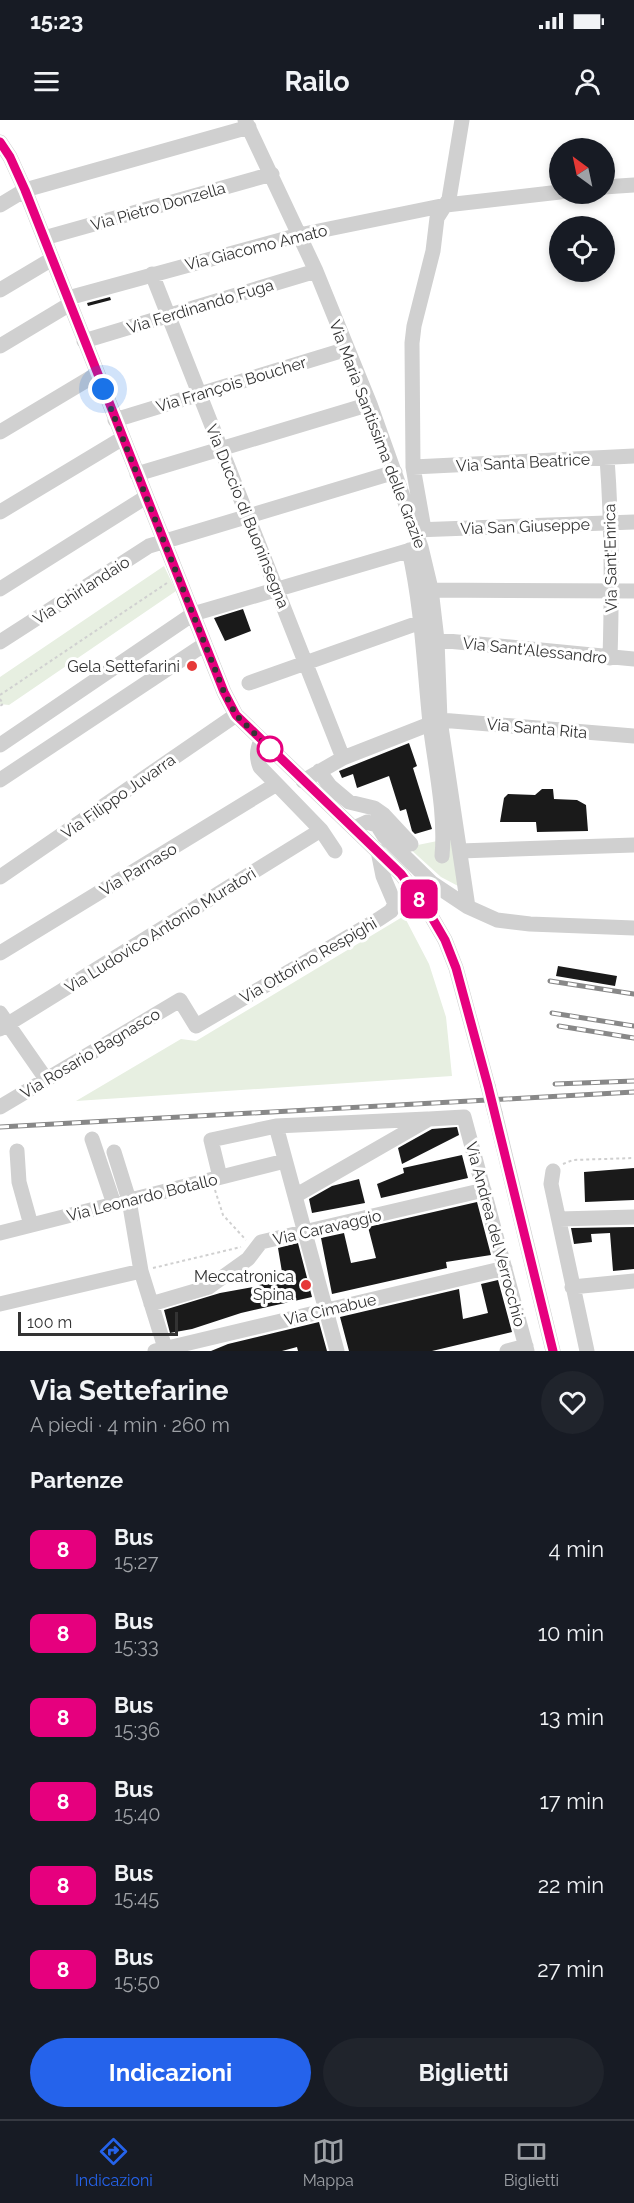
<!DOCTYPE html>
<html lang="it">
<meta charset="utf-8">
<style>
body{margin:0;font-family:Raleway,sans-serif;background:#20242c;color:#f1f3f6;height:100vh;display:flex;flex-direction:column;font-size:22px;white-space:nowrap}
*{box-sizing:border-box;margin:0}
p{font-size:20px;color:#9ea1a6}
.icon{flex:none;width:33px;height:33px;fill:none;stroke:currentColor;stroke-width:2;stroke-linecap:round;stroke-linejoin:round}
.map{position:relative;height:1231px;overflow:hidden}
.drawer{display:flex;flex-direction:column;background:#171b24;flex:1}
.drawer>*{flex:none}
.badge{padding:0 12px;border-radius:9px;font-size:21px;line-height:39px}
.needle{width:39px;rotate:327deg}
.buttons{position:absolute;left:549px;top:18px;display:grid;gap:12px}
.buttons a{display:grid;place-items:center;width:66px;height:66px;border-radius:50%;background:#171b24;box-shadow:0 3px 9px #0003;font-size:30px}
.scale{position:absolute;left:18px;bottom:15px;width:160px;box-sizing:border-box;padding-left:6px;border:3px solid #333;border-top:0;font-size:16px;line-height:21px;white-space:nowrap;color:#333;-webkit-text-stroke:4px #fff;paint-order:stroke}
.you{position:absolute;width:30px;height:30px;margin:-15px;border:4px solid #fff;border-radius:50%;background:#1a73e8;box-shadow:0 0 0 9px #1a73e833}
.map>.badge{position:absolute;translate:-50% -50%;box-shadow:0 0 0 3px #fff}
h2{padding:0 30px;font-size:22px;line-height:54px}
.round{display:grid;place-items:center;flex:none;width:63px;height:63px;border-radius:32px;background:#20242c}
.head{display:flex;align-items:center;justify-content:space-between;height:102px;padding:0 30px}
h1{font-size:28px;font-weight:700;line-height:45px}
.button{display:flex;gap:12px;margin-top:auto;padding:12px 30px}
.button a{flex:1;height:69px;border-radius:36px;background:#2563eb;color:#fff;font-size:24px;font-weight:700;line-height:69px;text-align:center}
.button a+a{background:#20242c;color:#f1f3f6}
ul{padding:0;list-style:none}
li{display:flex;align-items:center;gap:18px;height:84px;padding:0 30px}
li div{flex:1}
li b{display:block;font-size:22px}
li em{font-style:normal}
li .badge{min-width:66px;font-weight:700;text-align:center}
.status{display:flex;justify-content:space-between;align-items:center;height:42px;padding:0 30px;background:#171b24;direction:ltr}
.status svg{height:16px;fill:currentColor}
header{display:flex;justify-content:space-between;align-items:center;height:78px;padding:0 30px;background:#171b24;font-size:27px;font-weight:700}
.tab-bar{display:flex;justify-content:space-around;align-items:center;height:84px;border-top:2px solid #363941;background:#171b24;font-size:16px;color:#9ea1a6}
.tab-bar a{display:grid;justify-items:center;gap:3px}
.tab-bar .selected{color:#2563eb}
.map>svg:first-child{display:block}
.green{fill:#e7efe1}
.building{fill:#1a1a1a}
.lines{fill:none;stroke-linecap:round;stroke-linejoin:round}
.path{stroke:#d0d0d0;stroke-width:2;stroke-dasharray:3 3;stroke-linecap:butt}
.minor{stroke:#d0d0d0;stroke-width:15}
.rail-casing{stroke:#888;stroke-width:5}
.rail{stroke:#fff;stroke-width:3;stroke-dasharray:9;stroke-linecap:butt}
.minor-bridge{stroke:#d0d0d0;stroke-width:15}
.line-casing{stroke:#fff;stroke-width:14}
.line{stroke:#e6007e;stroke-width:9}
.walk{stroke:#333;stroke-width:6;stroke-dasharray:0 10.8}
.poi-dot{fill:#e63938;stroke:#fff;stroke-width:2}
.stop-dot{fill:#fff;stroke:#e6007e;stroke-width:3}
.labels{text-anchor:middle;stroke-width:6;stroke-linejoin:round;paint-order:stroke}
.street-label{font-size:16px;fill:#333;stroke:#fff}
.poi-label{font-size:16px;fill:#333;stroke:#fff;text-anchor:end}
</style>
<div class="status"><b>15:23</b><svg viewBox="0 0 49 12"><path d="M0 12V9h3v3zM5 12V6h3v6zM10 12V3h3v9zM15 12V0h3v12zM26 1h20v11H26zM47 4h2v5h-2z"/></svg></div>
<header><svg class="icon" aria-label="menu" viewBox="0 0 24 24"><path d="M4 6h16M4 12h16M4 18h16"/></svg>Railo<svg class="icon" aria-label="person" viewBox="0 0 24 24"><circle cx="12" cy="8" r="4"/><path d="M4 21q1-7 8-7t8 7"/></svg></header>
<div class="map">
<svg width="634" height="1231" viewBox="0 0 634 1231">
<rect width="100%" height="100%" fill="#fff"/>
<path class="green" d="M164,446L176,471L9,585L0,584V557Z
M434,609L460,767L441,757L408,727L447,719Z
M404,796L429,844L446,897L452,956L76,981L181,919L196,921Z"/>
<path class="building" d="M110,177L111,180L88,186L87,183Z
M243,489L251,511L225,521L214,498Z
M409,623L417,646L413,648L432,709L415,714L412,711L406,689L400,691L389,656L357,668L353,654L342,658L339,651Z
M542,669H553L554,679L577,680L586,685L588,711L537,712L536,702H500L504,678L508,674L535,675Z
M558,846L617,856L615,866L556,856Z
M457,1007L459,1015L402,1044L398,1028L432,1009Z
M462,1035L468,1058L381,1078L377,1064L404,1053L403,1048Z
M634,1048V1080L585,1082L584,1052Z
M359,1059L365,1083L312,1093L309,1079L332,1066Z
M477,1082L491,1135L446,1142L447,1148L332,1174L321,1118L344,1113L351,1143L376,1138L368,1107Z
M634,1107V1149L613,1151L610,1113L591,1114L592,1122L574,1124L571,1108Z
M298,1123L312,1177L241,1193L192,1209L170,1213L164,1190L220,1173L259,1166L258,1163L283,1158L278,1128Z
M498,1160L512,1212L432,1231H349L340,1197L459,1169L463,1199L488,1193L481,1164Z
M319,1202L327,1231H298L297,1227L282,1231H211L228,1224Z"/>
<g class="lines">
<path class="path" d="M0,575L167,463
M0,579L3,584L0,586
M563,1044L573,1040L634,1038
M215,1070L223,1095L246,1120
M153,1148L241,1127"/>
<path class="minor" d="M245,0L316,151L370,284L421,427L431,469L437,520L440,600L468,787
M0,22L10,37L25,70L193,494L224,572L236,595L401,754L427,789L445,820L456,848L488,966
M604,67L634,65
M0,85L25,70L249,7
M44,118L272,54
M152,154L343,638
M0,170L52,139
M68,178L299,115L446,85L560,72
M84,221L316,151
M0,226L70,184
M115,300L347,229
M0,312L97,254
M607,338C612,405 612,471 610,538
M413,347L634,336
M137,354L370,284
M0,392L123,318
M424,409L413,347L412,223L414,206L433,131L437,98L449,79L462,0
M415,410L634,402
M409,430C422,487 424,545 430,603C435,647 446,692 442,736
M0,469L146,377
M421,470L634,471
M437,520L634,539
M0,522L149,426L395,352
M249,563L421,502
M261,620C257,630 256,637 260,647L321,710L335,731
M0,625L193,494L421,427
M319,651L330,666L349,682L374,688L384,695L411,724
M0,660L205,524
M303,661L343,638L440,600L634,616
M354,708L367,702L377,705L384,716L432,763L468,787L497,800L530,804L634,808
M460,731L634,725
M0,757L236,595
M0,833L275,665
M0,893L46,959
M0,909L321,710
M0,987L180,880L196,906L379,799L391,791L395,784L383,756L378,731
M495,993L553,1231
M276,1006L337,1231
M92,1019L114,1084
M17,1031L19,1062L31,1105
M114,1032L129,1080L141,1151L166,1231
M553,1051L551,1064L587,1231
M220,1057L211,1020L276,1006L427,999
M295,1076L429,999L464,997L527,1231
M559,1099L634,1097
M0,1113L285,1041
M572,1167L634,1161
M0,1184L141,1151
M151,1184L209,1167L248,1139L261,1122L484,1070
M155,1231L505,1148
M507,1231L526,1226"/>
<g class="rail-casing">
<path id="rail" d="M550,861L634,874
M552,893L634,906
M559,906L634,918
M555,964L634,961
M0,1007L634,972"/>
</g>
<use href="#rail" class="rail"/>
<path class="minor-bridge" d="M488,966L495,993"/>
</g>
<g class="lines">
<g class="line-casing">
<path id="line" d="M0,22L10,37L25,70L193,494L224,572L236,595L401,754L427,789L445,820L456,848L488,966L553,1231"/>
</g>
<use href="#line" class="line"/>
<path class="walk" d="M103,269L224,572L236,595L275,634L270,629"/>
</g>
<g class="poi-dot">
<circle cx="192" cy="546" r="6"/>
<circle cx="306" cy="1165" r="6"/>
</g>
<circle class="stop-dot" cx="270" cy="629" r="12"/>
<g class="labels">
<g class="street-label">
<text transform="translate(158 86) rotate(-16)" y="6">Via Pietro Donzella</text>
<text transform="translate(256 127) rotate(-14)" y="6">Via Giacomo Amato</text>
<text transform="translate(200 186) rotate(-17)" y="6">Via Ferdinando Fuga</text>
<text transform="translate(231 264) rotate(-17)" y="6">Via François Boucher</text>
<text transform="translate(378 314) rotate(69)" y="6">Via Maria Santissima delle Grazie</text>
<text transform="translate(523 342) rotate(-3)" y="6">Via Santa Beatrice</text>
<text transform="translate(248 396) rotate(68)" y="6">Via Duccio di Buoninsegna</text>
<text transform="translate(525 406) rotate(-2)" y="6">Via San Giuseppe</text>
<text transform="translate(610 438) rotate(-91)" y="6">Via Sant'Enrica</text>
<text transform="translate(81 470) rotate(-33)" y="6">Via Ghirlandaio</text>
<text transform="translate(535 530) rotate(6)" y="6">Via Sant'Alessandro</text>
<text transform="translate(537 608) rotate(5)" y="6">Via Santa Rita</text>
<text transform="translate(118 676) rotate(-35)" y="6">Via Filippo Juvarra</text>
<text transform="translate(138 749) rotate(-31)" y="6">Via Parnaso</text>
<text transform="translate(160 810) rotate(-32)" y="6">Via Ludovico Antonio Muratori</text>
<text transform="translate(308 840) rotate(-30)" y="6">Via Ottorino Respighi</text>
<text transform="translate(90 933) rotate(-31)" y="6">Via Rosario Bagnasco</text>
<text transform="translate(142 1077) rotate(-14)" y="6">Via Leonardo Botallo</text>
<text transform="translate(327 1107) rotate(-13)" y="6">Via Caravaggio</text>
<text transform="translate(496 1114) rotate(75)" y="6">Via Andrea del Verrocchio</text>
<text transform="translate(330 1189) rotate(-13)" y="6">Via Cimabue</text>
</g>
<g class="poi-label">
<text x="180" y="552">Gela Settefarini</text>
<text x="294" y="1162">Meccatronica<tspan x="294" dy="18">Spina</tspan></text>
</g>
</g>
</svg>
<div class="buttons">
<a><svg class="needle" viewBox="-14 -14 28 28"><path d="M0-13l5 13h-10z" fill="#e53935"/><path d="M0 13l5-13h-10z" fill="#9ea1a6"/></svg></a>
<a><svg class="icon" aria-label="locate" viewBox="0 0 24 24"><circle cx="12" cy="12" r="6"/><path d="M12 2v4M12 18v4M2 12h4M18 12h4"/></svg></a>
</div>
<div class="scale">100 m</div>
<div class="you" style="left:103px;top:269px"></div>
<b class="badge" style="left:419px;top:779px;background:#e6007e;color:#fff">8</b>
</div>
<section class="drawer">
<div class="head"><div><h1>Via Settefarine</h1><p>A piedi · 4 min · 260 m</p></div><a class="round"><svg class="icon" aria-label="heart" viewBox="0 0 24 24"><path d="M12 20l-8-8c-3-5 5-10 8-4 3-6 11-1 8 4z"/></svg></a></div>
<h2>Partenze</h2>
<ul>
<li><span class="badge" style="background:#e6007e;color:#fff">8</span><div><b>Bus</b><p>15:27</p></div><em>4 min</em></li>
<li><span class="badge" style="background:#e6007e;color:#fff">8</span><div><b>Bus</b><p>15:33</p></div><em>10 min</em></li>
<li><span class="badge" style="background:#e6007e;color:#fff">8</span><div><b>Bus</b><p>15:36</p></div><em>13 min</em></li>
<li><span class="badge" style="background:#e6007e;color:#fff">8</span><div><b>Bus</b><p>15:40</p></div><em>17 min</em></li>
<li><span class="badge" style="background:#e6007e;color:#fff">8</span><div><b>Bus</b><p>15:45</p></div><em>22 min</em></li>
<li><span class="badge" style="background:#e6007e;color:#fff">8</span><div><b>Bus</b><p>15:50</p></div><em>27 min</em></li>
</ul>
<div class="button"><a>Indicazioni</a><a>Biglietti</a></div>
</section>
<nav class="tab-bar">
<a class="selected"><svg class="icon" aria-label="directions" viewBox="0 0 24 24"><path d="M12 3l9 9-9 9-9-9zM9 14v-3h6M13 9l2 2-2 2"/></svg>Indicazioni</a>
<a><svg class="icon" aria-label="map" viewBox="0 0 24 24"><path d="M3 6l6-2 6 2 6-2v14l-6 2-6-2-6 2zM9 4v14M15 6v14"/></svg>Mappa</a>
<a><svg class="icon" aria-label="tickets" viewBox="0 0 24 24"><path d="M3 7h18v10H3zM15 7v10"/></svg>Biglietti</a>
</nav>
